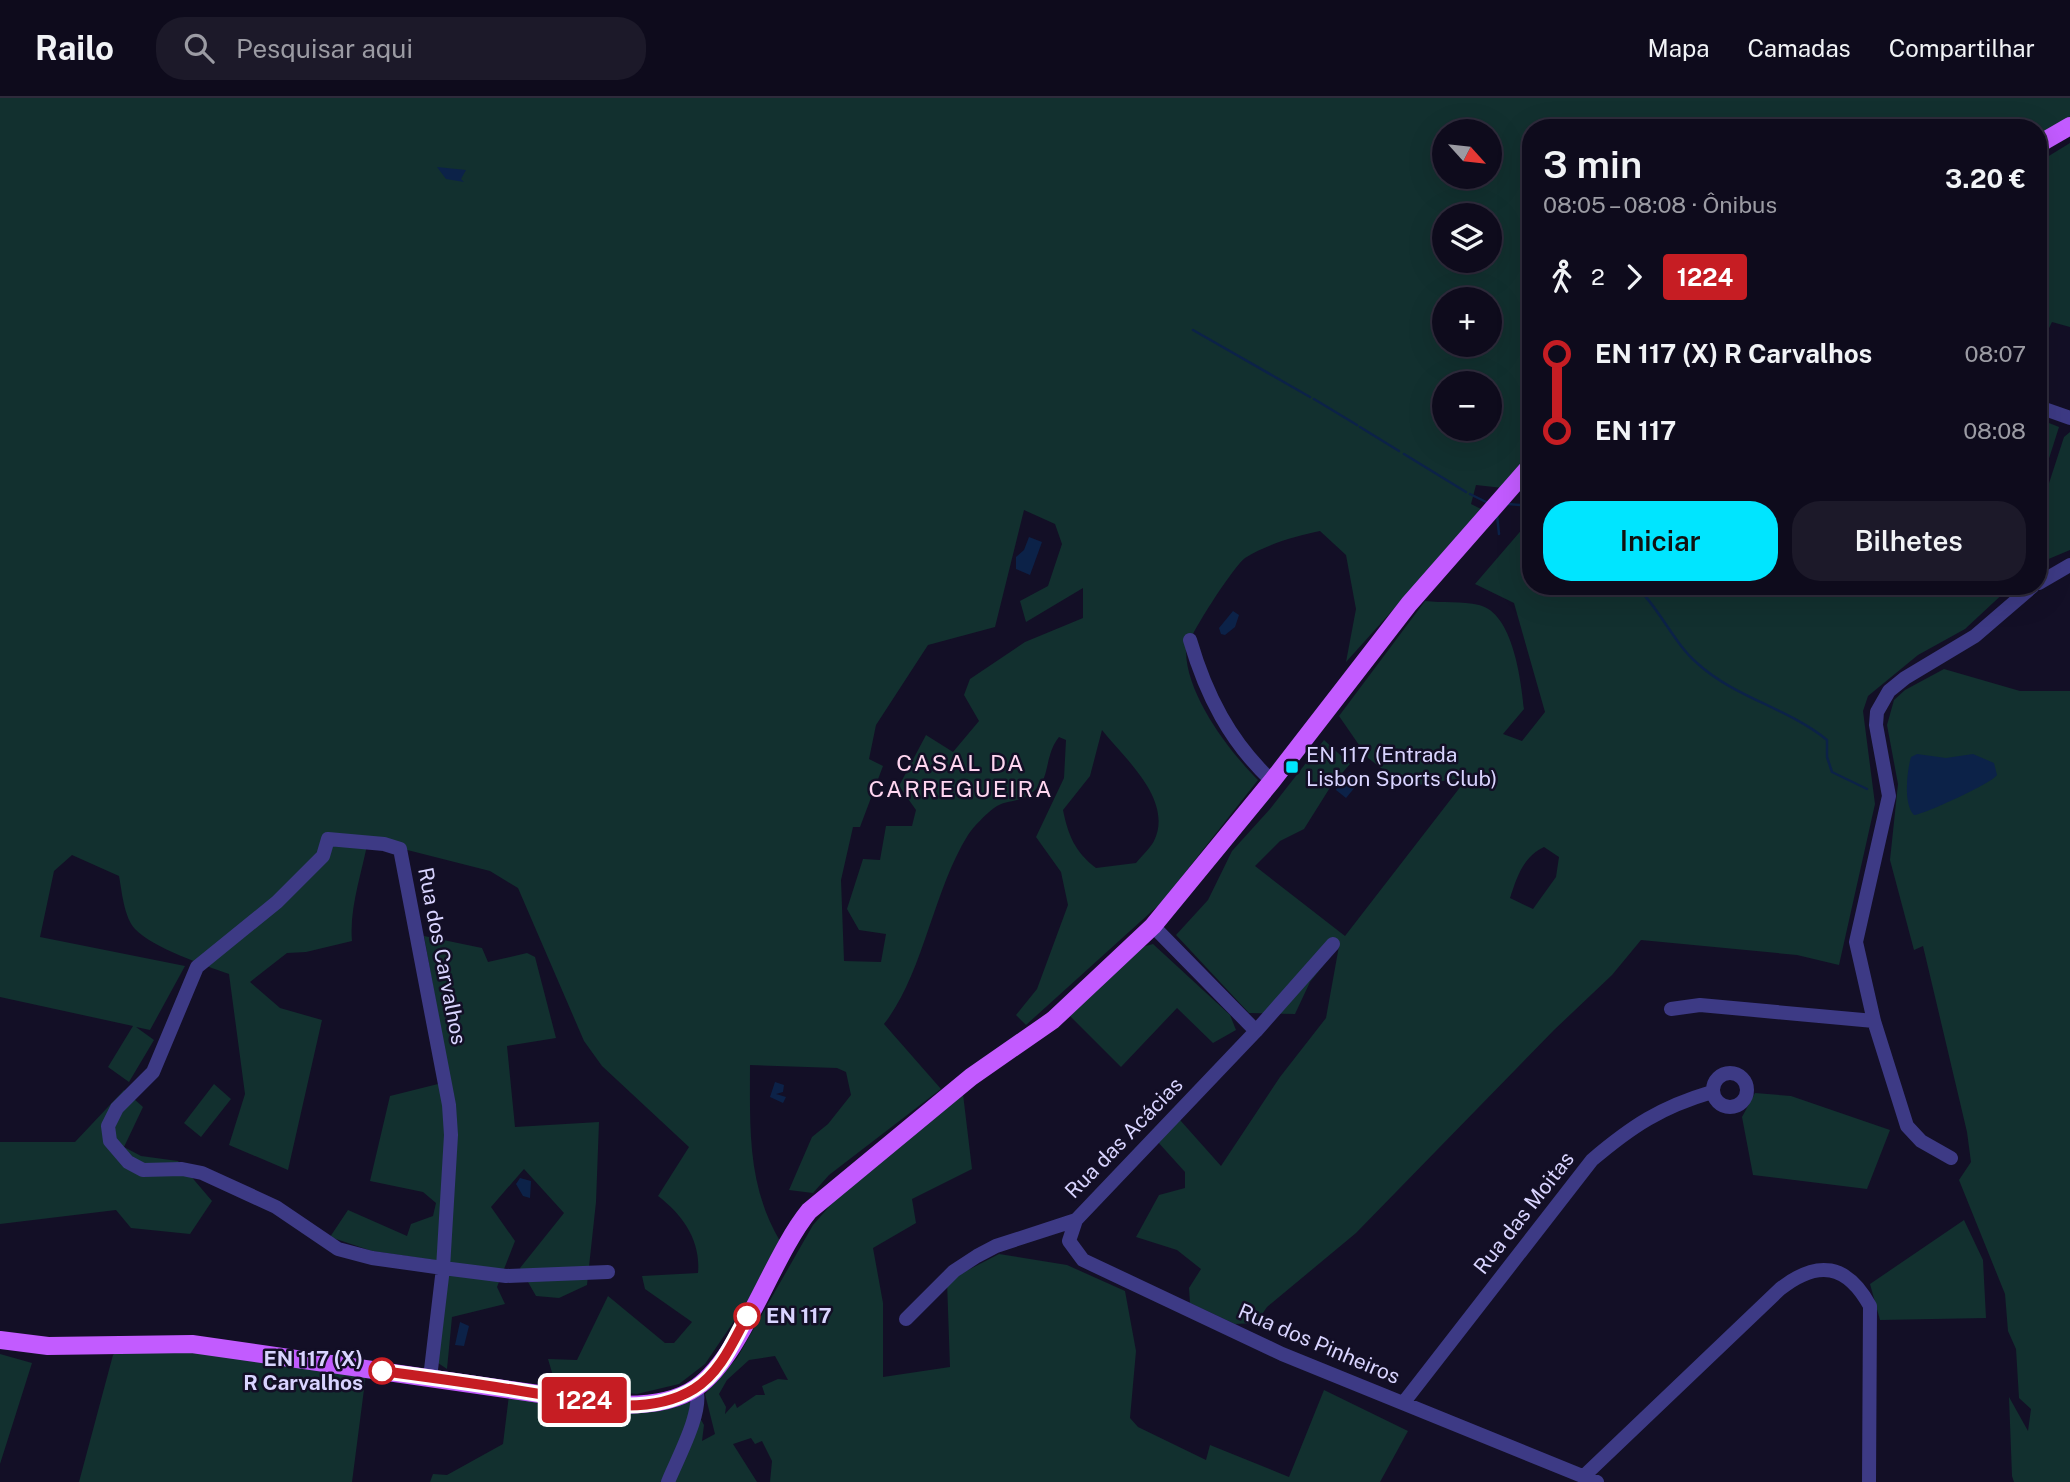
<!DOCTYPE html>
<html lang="pt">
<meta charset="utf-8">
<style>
body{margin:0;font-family:"Public Sans",sans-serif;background:#1c1929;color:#f1f3f6;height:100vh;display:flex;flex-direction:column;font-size:26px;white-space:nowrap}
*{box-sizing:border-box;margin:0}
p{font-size:23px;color:#9b9ba3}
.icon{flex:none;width:38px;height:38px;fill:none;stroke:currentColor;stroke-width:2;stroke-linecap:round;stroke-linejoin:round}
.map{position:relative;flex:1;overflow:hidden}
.drawer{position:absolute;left:1522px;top:21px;width:525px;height:476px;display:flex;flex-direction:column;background:#0e0b1c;border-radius:28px;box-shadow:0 7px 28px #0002,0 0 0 2px #2e2b3b}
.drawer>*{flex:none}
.badge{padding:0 14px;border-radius:5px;font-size:24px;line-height:46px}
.needle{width:46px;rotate:117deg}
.controls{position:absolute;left:1432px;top:21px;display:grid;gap:14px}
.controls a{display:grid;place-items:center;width:70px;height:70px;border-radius:50%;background:#0e0b1c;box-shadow:0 7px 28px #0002,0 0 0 2px #2e2b3b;font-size:35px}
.map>.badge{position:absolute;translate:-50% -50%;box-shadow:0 0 0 4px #fff}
.legs{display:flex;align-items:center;gap:10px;height:77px;padding:0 21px;font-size:23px}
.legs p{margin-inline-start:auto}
.head{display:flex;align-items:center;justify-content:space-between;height:119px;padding:0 21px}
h1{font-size:38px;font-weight:600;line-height:52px}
.primary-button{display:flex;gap:14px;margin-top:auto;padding:14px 21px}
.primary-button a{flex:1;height:80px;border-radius:28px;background:#00e5ff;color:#111;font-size:28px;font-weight:600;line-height:80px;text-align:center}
.primary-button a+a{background:#1c1929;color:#f1f3f6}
ul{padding:0 21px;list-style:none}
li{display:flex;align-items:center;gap:24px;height:77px;font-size:26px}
li i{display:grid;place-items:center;width:10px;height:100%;margin:0 9px;background:currentColor}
li i::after{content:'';width:18px;height:18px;margin:-9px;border:5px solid;border-radius:50%;background:#0e0b1c}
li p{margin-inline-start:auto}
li:first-child i{background:linear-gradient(#0000 50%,currentColor 0)}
li:last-child i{background:linear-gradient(currentColor 50%,#0000 0)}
header{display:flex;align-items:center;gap:42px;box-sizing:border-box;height:98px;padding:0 35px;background:#0e0b1c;border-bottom:2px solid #2e2b3b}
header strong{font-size:33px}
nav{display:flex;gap:38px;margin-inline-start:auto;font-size:24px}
.search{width:490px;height:63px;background:#1c1929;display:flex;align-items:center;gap:18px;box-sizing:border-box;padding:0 24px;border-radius:28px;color:#9b9ba3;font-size:26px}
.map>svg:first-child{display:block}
.green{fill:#12302f;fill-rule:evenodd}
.water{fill:#0c2248}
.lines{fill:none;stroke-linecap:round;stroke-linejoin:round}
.stream{stroke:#0c2248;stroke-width:2.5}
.minor{stroke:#3d3a85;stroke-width:14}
.major{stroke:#c25bff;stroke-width:18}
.line-1-casing{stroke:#fff;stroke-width:16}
.line-1{stroke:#c61d23;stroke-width:10}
.poi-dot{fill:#00e5ff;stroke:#130f26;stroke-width:2.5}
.stop-1-dot{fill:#fff;stroke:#c61d23;stroke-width:3.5}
.labels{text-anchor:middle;stroke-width:5;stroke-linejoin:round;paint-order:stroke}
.poi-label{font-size:21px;fill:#d9d4ff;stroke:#130f26;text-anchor:start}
.street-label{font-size:21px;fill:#d9d4ff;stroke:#130f26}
.stop-label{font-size:21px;font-weight:bold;fill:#d9d4ff;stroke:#130f26;text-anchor:start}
.neighbourhood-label{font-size:23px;letter-spacing:2px;fill:#ffd6f0;stroke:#130f26}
</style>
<header>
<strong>Railo</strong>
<div class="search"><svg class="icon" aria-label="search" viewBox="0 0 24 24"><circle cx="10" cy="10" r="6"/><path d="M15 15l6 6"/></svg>Pesquisar aqui</div>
<nav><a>Mapa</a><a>Camadas</a><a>Compartilhar</a></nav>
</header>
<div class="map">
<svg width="2070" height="1384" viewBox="0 0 2070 1384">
<rect width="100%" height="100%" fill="#130f26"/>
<path class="green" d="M0,0H2070V19L2039,36V30H1961L1953,26L1948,30H1531V359L1503,390L1476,387L1471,406L1483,412L1346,564L1356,511L1346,457L1320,433C1296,438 1267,446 1245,460C1234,468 1186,541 1186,554C1187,598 1229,653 1258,682L1161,805L1026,927L1016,917L1037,891L1068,807L1061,774L1036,739L1064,680L1066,642L1059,639C1046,655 1049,676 1040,687C1022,708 1009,699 994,710C986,716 974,728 968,737C933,793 923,877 884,926L941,991L829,1077L813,1095L789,1092L812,1039L828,1026L851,997L846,974L837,970L750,967C750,1030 747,1087 780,1143L757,1189L705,1266L679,1286L637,1296L556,1288L548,1261L577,1262L608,1198L665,1245H674L692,1224L645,1191L642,1178L698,1175C701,1143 683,1117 658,1098L689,1049L602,968L584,943L518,790L490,773L368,742C362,775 349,810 352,843L306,854L287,855L250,884L280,910L322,922L288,1072L229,1047L245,996L229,876C204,867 153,850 135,831C124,819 122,794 119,778L72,757L54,773L40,839L185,868L150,932L136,929L154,942L129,984L108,969L133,928L0,899ZM1444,33H1489V79H1444ZM1444,117H1489V163H1444ZM1444,201H1489V247H1444ZM1444,285H1489V331H1444ZM1024,412L1055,426L1062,446L1048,488L1020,503L1026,524L1083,490V520L1025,544L970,581L964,597L979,623L953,654L926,637L899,688L916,712L912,728H886L880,762L863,761L847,811L859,832L886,836L881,864L844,863L841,782L853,729H860L883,668L869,661L876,627L928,547L995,529ZM1102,632C1124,660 1174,702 1154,743C1150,750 1142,758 1136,765L1096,770C1075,754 1068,737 1063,712L1090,678Z
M2070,45V229L2052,224L2039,251V64Z
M2039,321L2059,329L2039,392Z
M2070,334V452L2039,465V416L2064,339Z
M1531,421V488H2006L2008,491L1965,531L1918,557L1868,598L1863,613L1875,706L1839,867L1797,857L1641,842L1612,877L1554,932L1356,1135L1267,1209L1256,1225L1235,1226L1190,1205L1189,1190L1201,1171L1177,1152L1136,1139L1159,1097L1185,1090V1074L1157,1043L1180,1022L1221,1068L1280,979L1326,920L1339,848L1310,884L1295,916L1249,915L1176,837L1208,802L1232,753L1270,711L1324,642L1350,666L1331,688L1304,731L1280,743L1255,768L1345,838L1468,679L1406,689L1368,660L1339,618L1425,503C1442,505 1462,503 1479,507C1513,515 1521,582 1524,611L1503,636L1522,643L1545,614L1514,505L1475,486ZM1544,749L1559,759L1556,779L1533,811L1510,800C1517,779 1523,759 1544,749Z
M1944,571L2020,593H2070V1384H2014L2012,1378L2009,1299L2028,1333L2031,1311L2019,1300L2016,1251L2008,1233L2005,1196L1959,1082L1971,1064L1967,1034L1923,848L1914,852L1890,762L1898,686L1887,627L1894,602L1905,592Z
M424,838L482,850L488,864L527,855L535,859L556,940L507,948L515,1029L599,1024L596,1104L587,1187L559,1200L536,1198L520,1170L564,1115L524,1071L491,1109L515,1143L497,1189L505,1206L452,1219L447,1271L435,1263L448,1164L372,1153L330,1139L348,1112L407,1138L411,1126L433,1118L436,1105L423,1094L370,1083L390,998L450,983Z
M1153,846L1230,917L1236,932L1213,945L1177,910L1121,969L1070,918L1142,849Z
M214,986L231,1001L201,1039L184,1025Z
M124,992L143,1009L124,1049L141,1058L178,1063L212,1103L190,1136L131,1130L116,1112L0,1126V1044H75Z
M1755,995L1791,998L1890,1032L1867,1091L1753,1077L1742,1019Z
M963,996L972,1071L912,1101L916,1125L873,1150L883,1205V1279L950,1269L947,1183L999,1156L1067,1167L1125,1193L1136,1253L1130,1320L1138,1329L1206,1362L1210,1347L1289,1379L1324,1292L1408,1333L1380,1384H770L772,1363L762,1343L755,1346L751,1340L733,1346L757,1384H430L433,1376L447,1377L503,1346L509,1297L608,1316L646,1313L691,1304L704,1327L702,1343L715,1336L705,1296L737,1260L813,1127L848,1087ZM775,1258L788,1282L778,1281L762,1288L765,1297H756L737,1310L735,1305L725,1316L726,1309L719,1296L727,1282L749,1262Z
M1964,1122L1983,1162L1986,1220L1880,1222L1870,1186Z
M118,1253L199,1255L366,1276L352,1384H79L113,1257Z
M0,1256L32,1265L0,1366Z"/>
<path class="water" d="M437,69L466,72L461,81L464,84L446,81Z
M1029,439L1042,444L1030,477L1016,471V459L1024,452Z
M1233,513L1239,517L1235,529L1225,537L1221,536L1219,530Z
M1917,656L1946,660L1973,656L1994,665L1997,677C1994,684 1923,717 1914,717C1903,706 1907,673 1911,659Z
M1350,674L1361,682L1346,700L1336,692L1340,681Z
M775,984L784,987L783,994L776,996L786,999L783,1005L770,999Z
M520,1080L531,1083L530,1100L523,1098L516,1086Z
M460,1224L469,1228L464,1248L455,1247Z"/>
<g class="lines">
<path class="stream" d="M1193,232L1310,299
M1314,301L1357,327
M1360,329L1399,353
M1404,356L1466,394
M1470,396L1486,404
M1508,406L1531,408
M1497,417L1499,436
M1636,488C1660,511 1673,544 1697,565C1735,600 1788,610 1827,642V659L1832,674L1867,691"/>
<path class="minor" d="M2039,309L2070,320
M2039,485L2070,467
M1190,542C1206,597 1230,644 1272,683
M328,741L384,746L400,751L449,1007L451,1037L443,1170L372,1160L338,1151L276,1109L202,1075L182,1071L143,1072L128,1064L110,1043L108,1028L117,1010L153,974L197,869L277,804L323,758Z
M1671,911L1700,907L1874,923
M1256,933L1333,846
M1713 992a17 17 0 1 1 34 0a17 17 0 1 1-34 0Z
M1951,1060L1921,1043L1907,1028L1874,923L1856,844L1889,698L1876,627L1877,614L1889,593L1905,580L1975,538L2033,488
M1076,1122L1069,1143L1083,1162L1282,1256L1597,1384
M906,1221L954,1173L977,1158L996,1148L1076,1122L1256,933L1153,828
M430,1280L443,1170L506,1178L608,1174
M1404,1304L1592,1062C1632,1028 1661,1009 1712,994
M1584,1378L1780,1191C1818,1161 1847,1166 1870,1208L1869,1384
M668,1384C677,1361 704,1313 696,1290"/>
<path class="major" d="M2039,46L2070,28
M0,1242L48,1248L192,1246L609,1306C637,1308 673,1306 697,1289C741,1259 772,1158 809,1113L971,979L1053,922L1153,828L1272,683L1409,506L1531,367"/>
</g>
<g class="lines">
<g class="line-1-casing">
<path id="line-1" d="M382,1273C427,1279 471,1285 515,1292C571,1300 642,1323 694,1291C720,1275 733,1244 747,1218"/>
</g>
<use href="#line-1" class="line-1"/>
</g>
<rect class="poi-dot" x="1285" y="662" width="14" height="14" rx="3.5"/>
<g class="stop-1-dot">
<circle cx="747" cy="1218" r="12"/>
<circle cx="382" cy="1273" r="12"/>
</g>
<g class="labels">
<g class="poi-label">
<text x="1306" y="664">EN 117 (Entrada<tspan x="1306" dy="24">Lisbon Sports Club)</tspan></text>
</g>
<g class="street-label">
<text transform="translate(442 858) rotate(79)" y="7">Rua dos Carvalhos</text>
<text transform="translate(1124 1040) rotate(-46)" y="7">Rua das Acácias</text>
<text transform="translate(1524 1115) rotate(-52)" y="7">Rua das Moitas</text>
<text transform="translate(1319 1246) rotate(23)" y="7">Rua dos Pinheiros</text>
</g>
<g class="stop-label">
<text x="766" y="1225">EN 117</text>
<text x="363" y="1268" text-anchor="end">EN 117 (X)<tspan x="363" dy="24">R Carvalhos</tspan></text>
</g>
<g class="neighbourhood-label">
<text x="961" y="673">CASAL DA<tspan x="961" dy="26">CARREGUEIRA</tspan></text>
</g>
</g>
</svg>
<div class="controls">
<a><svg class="needle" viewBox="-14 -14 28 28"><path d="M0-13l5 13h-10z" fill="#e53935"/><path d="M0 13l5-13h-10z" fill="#9b9ba3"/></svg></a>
<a><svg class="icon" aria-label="layers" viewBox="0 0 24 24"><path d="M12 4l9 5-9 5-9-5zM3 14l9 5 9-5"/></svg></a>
<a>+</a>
<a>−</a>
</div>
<b class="badge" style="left:584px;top:1302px;background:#c61d23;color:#fff">1224</b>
<section class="drawer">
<div class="head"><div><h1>3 min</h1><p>08:05 – 08:08 · Ônibus</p></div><b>3.20 €</b></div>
<div class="legs"><svg class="icon" aria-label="walk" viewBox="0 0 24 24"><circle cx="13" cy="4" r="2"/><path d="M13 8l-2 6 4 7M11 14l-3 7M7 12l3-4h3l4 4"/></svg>2<svg class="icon" aria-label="forward" viewBox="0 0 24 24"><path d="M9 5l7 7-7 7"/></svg><b class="badge" style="background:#c61d23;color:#fff">1224</b></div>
<ul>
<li><i style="color:#c61d23"></i><b>EN 117 (X) R Carvalhos</b><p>08:07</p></li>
<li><i style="color:#c61d23"></i><b>EN 117</b><p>08:08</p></li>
</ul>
<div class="primary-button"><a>Iniciar</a><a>Bilhetes</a></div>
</section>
</div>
